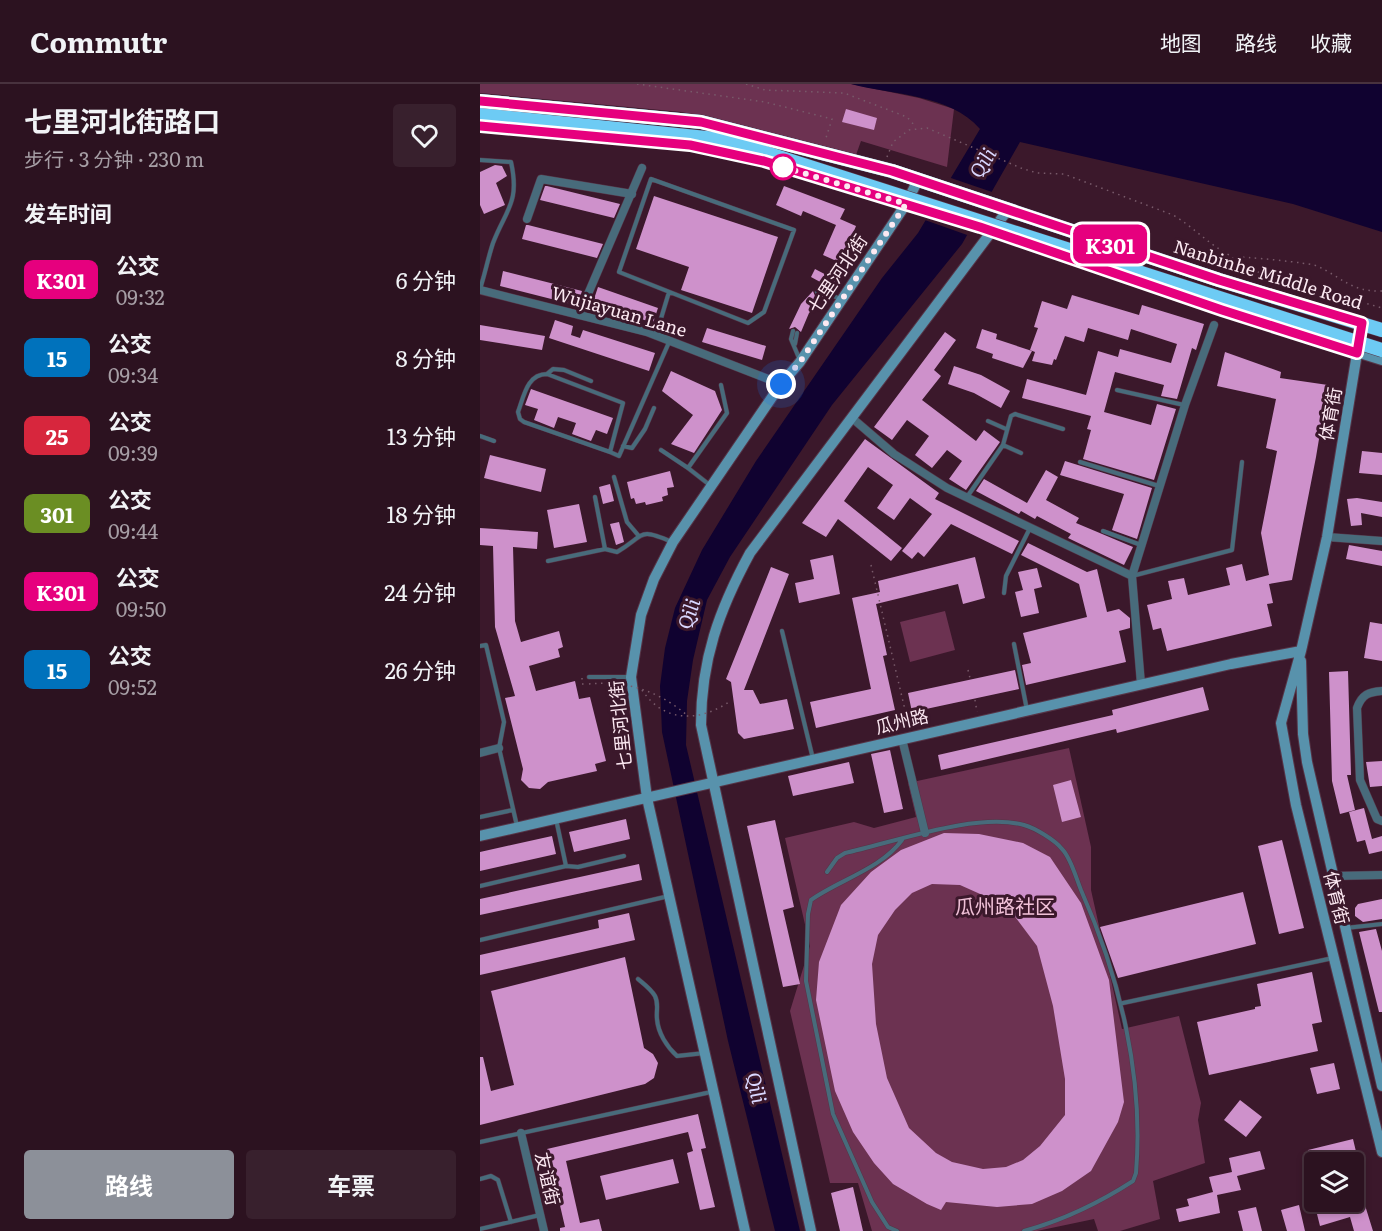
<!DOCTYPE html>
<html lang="zh">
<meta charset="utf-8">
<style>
body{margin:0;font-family:Literata,"Noto Sans SC",serif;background:#38202d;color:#f1f3f6;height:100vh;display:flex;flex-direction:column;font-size:22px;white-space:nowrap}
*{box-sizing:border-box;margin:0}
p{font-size:20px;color:#a69ea5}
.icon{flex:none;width:33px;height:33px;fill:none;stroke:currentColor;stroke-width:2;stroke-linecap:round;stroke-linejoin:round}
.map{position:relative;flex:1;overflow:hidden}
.details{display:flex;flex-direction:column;background:#2c1220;width:480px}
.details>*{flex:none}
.badge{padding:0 12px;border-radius:9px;font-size:21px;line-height:39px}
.fabs{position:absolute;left:824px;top:1068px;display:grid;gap:12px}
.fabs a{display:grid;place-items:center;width:60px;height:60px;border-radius:6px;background:#2c1220;box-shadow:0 3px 9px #0003,0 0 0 2px #48323e;font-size:30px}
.you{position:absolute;width:30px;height:30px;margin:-15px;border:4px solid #fff;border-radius:50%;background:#1a73e8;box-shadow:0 0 0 9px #1a73e833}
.map>.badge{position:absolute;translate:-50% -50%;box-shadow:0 0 0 3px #fff}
h2{padding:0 24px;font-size:22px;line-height:54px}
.round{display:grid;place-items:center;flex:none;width:63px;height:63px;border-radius:6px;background:#38202d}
.head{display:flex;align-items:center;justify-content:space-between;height:102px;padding:0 24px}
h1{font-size:28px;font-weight:700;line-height:45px}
.primary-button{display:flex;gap:12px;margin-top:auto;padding:12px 24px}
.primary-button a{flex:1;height:69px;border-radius:6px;background:#8c9099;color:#fff;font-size:24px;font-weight:700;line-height:69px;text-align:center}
.primary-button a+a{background:#38202d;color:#f1f3f6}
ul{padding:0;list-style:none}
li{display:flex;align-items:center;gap:18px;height:78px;padding:0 24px}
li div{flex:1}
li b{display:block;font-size:22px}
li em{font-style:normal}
li .badge{min-width:66px;font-weight:700;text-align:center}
header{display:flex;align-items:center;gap:36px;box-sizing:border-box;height:84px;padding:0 30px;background:#2c1220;border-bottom:2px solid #48323e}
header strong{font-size:28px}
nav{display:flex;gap:33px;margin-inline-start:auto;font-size:21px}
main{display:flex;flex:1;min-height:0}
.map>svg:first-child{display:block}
.green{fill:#6c3251}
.water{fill:#100230}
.pier{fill:#3b182b}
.building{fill:#ce91cb;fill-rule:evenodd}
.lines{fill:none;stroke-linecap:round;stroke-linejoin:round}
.lane-casing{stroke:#563547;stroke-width:5}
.street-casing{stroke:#563547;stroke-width:9}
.secondary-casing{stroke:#563547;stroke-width:12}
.highway-casing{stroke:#563547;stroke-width:15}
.path{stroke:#785a6a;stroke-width:1.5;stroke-dasharray:1.5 4.5;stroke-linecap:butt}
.lane{stroke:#486b7b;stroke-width:4}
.street{stroke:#486b7b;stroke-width:8}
.secondary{stroke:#5892ac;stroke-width:10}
.highway{stroke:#6dcbf4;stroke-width:14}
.highway-bridge-casing{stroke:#563547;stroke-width:15;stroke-linecap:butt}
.path-bridge{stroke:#785a6a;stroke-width:1.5;stroke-dasharray:1.5 4.5;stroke-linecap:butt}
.highway-bridge{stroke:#6dcbf4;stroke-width:14}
.line-casing{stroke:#fff;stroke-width:14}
.line{stroke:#e6007e;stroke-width:9}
.walk{stroke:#fce9f2;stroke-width:6;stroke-dasharray:0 10.8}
.stop-dot{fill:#fff;stroke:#e6007e;stroke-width:3}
.labels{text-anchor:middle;stroke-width:6;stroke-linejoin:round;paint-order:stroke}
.street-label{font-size:18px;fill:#fce9f2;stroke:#3b182b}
.water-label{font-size:20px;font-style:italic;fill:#d9d7ff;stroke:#3b182b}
.neighbourhood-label{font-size:20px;fill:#f1c1d8;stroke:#3b182b}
</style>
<header>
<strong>Commutr</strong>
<nav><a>地图</a><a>路线</a><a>收藏</a></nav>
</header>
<main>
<section class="details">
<div class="head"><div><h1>七里河北街路口</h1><p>步行 · 3 分钟 · 230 m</p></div><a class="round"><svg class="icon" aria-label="heart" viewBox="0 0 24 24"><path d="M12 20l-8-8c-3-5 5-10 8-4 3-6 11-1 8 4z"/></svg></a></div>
<h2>发车时间</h2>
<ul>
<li><span class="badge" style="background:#e6007e;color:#fff">K301</span><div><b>公交</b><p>09:32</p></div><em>6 分钟</em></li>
<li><span class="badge" style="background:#0072bc;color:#fff">15</span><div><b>公交</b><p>09:34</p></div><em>8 分钟</em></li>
<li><span class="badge" style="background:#d7263d;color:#fff">25</span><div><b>公交</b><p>09:39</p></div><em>13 分钟</em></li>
<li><span class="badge" style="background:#6b8e23;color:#fff">301</span><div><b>公交</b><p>09:44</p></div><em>18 分钟</em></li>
<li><span class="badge" style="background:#e6007e;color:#fff">K301</span><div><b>公交</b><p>09:50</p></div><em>24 分钟</em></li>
<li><span class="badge" style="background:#0072bc;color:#fff">15</span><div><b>公交</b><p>09:52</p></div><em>26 分钟</em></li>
</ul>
<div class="primary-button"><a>路线</a><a>车票</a></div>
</section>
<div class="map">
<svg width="902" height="1147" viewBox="0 0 902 1147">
<rect width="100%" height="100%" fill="#3b182b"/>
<path class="green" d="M0,0H371L439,14L474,25L467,83L381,57L376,71L202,28L0,9Z
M465,527L475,566L430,578L420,538Z
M589,664L611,763V806L642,945L699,932L721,1019L718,1036L725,1079L673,1097L680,1135L640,1147H618L614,1135L557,1147H392L378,1099H350L310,927L330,862L305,754L374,738L394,744L436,733L428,699Z"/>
<path class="water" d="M371,0H902V148L813,120L540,58L482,160L352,321L250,473L227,516L213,576L207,617L206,661L320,1147H295L248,957L182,648L180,602L185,564L195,524L222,466L276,377L402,194L438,149L500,45C470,10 412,11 371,0Z"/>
<path class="pier" d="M468,93L515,109L490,152L442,135Z"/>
<path class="building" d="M366,25L397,34L394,46L362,38Z
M15,81L22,82L27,92L16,99L25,121L4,130L0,121V88Z
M65,102H67L140,120L134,134L60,116Z
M304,102L365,125L360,135L376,142L361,179L343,171L356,141L323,127L321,132L296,121Z
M174,112L298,153L272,229L201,206L209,183L156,165Z
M46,141H48L123,160L117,174L42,155Z
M335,185L356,196L350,206L336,204L342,199L331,193Z
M23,187L102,207L100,213L95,221L20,202Z
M118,203L178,224L173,239L113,218Z
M333,207L335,212H345L329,229L321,248L315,243L309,245L321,220Z
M592,211L659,231L662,221L724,240L716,266L712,264L697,315L681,312L684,301L635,288L624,328L671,341L677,320L696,325L674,396L603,375L611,346L607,345L611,332L542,314L547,295L606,311L618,267L638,273L640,265L691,279L697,260L651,245L648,256L608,244L604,258L585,252L576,276L574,275L572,281L552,277L555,268L550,266L558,244L554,243L562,217L587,225Z
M75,236L93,242L91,251L100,254L103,246L175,269L169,287L69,254Z
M0,241L65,252L62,266L0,256Z
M227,244L286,262L282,276L222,258Z
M502,245L517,250L516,255L552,267L543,284L512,274L513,270L496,264Z
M465,248L476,256L454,286L461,292L442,316L496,357L504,346L520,358L486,406L469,395L482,377L467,366L452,384L435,371L449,352L427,336L412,356L394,343Z
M745,268L801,288L800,294L848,301L836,373L812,496L789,500L793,519L787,520L792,542L687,567L681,544L673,546L667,521L692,515L688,497L704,494L708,511L750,501L746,484L762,480L766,497L789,491L781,449L797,367L786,364L796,315L737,302Z
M474,282L501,291L530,307L521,324L494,309L468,300Z
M191,287L235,307L242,326L214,369L191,360L213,331L182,307Z
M51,305L133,334L127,350L116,346L111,357L92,350L96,339L78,333L74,344L54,336L58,325L45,321Z
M385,355L459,409L455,415L539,457L532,470L471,440L444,473L438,468L432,475L422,467L452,430L430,414L414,436L397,424L413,401L388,383L364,417L422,464L411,477L358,435L346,453L322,439Z
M882,367L902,369V391L879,389Z
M10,371L66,385L61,408L4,394Z
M585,377L672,404L657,455L632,446L644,410L580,391Z
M566,386L578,393L566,416L599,434L596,439L653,463L644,481L588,454L591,450L557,432L555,435L541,427L539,430L496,407L504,395L547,419Z
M190,387L194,403L187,404L188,411L182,413L183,417L166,421L165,418L156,420L154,414L151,415L147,398Z
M130,400L134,417L123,420L119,403Z
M877,414L902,418V433L881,429L882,441L871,442L867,415Z
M99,420L107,458L74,464L67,426Z
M139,438L144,458L136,461L130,440Z
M0,444L58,448L57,465L33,463L35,537L41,558L79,547L83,563L78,565L80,573L49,582L56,607L95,597L99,615L110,613L126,677L115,680L117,687L68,698L60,705L49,704L41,696L43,685L25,614L35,612L15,543L13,462L0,461Z
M548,459L607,488L617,485L627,528L639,525L650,534V544L639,547L646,578L546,601L542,581L551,579L543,549L607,533L599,500L541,471Z
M869,461L902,467V482L866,475Z
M353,471L360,510L319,519L315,499L334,495L330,476Z
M495,473L505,514L483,520L478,500L396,520L407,571L403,572L415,626L336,644L330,618L391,605L372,514L400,508L398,497Z
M291,483L309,490L264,606H273L280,620L307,615L314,645L264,655L258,649L251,598L246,595Z
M557,484L562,503L554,505L559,529L541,533L535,508L543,506L538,488Z
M890,538L902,540V577L884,574Z
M535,586L539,605L432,628L428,609Z
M868,587L871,691H867L875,726L860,730L852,697L849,588Z
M723,603L729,626L637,649L636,645L461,686L458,671L633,631L632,626Z
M410,666L423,725L404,729L391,670Z
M902,677V702L890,703L886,678Z
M369,678L374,699L313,712L308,692Z
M591,696L601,733L582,738L573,701Z
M884,724L892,755L902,752V767L889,770L885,756L877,758L869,728Z
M146,735L150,755L94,768L89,748Z
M295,736L314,823L303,826L320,900L303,903L267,742Z
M464,749L499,750L543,759L570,773L601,819L629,896L644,1018L638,1038L611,1087L582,1107L552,1120L517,1123L466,1118L461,1126L447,1120L413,1100L394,1079L373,1048L355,1007L336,916L339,878L361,821L391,788L421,766ZM452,800L480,801L527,822L557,862L573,922L585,995V1031L560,1062L543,1076L526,1083L503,1085L472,1078L456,1069L429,1044L407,994L396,940L392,880L398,851L415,826L432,809Z
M72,752L76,770L0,787V768Z
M802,756L824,844L799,850L778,762Z
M159,780L162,796L0,831V815Z
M763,808L776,860L638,894L620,843Z
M902,815V835L883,838L875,832V824L878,820Z
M149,829L155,856L0,891V871L119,844L118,836Z
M896,845L902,867V928H899L879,848Z
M145,873L164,964L173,970L178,979L174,994L165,1000L0,1041V973H3L11,1007L34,1001L11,907Z
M832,888L842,938L832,940L838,967L729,991L717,938L775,925V923L781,922L777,900Z
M854,979L860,1005L837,1010L830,984Z
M760,1016L782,1033L766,1053L744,1036Z
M218,1030L226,1064L221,1065L235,1123L220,1126L207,1069L213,1067L208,1048L86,1077L100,1139L119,1135L122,1147H80V1144L85,1143L67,1065Z
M873,1055L884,1101L873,1104V1078H831L828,1066Z
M780,1067L785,1085L757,1092L761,1106L737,1111L740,1129L699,1138L696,1125L709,1122L707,1115L733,1108L729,1093L752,1088L749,1074Z
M193,1075L199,1099L126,1116L120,1092Z
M373,1103L383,1147H360L351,1109Z
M870,1118L871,1121L884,1118L893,1147H874L870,1133L840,1142L836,1126Z
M819,1121L825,1147H807L801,1126Z
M776,1123L782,1147H763L758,1127Z"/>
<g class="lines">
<g class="lane-casing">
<path id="lane" d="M0,76L31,78C40,119 26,125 13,159C8,174 5,190 0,205
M171,95L314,146L284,228L268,239L139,188Z
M337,208L343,207L360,215
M313,247L311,255L319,274
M176,251L189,208
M315,260L317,249
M67,290L73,285L84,286L111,297
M637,306L704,321
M508,337L526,345
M0,352L14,357
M523,361L541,369
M143,362L152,364L165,345L174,324
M181,366L208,384
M130,368L143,319L67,290C47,290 44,312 38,328L40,335L44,338L130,368L139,372L190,256
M600,378L679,402
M134,393L147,438L158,451
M231,402L208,384L247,329L241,301
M115,413L125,465
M487,413L523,361L531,332L535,330L583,345
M623,447L661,461
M68,477L125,465L137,468C166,451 157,443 192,458
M652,492L752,466L762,378
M524,509L526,492L550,444
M302,547L333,675
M534,560L547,626
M0,562L6,561L24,638L19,664L37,742
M109,593H150
M0,733L33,726
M86,782L98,783L144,772
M347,788L357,774L365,769C415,758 496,728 544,741C555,744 575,756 582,765C591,774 596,794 601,806C640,894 664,993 656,1089L653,1097C619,1119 584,1136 544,1147
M0,802L86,782L76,735
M866,844L902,840
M0,856L189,812
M158,895C164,900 171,905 175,912C179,920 176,926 177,935C178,949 187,963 197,972L225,969
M643,919L853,874
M0,1058L231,1008
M0,1095L11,1092L18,1096L31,1138
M0,1145L60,1131
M417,1147L408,1143L392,1118L353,1030L326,897L328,830L331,816C359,796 401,785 422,756"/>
</g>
<g class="street-casing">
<path id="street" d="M47,135L61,95L152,110
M0,206L167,248L301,300
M99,231L162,84
M372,334L414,370L467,404L652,492
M847,453L902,457
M661,600L652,492L705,321L734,241
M902,607C889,608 882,610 877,624L880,696L897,735L902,737
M422,655L445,749
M0,669L19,664
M853,792L902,791
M41,1049L64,1147"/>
</g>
<g class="secondary-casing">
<path id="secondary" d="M0,41L210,61L284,77L420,118
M566,165L743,226L902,276
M882,239L847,453L821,567L801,639L816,721L902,1068
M821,577L823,650L827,678L902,1002
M0,752L751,580L821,567
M265,1147L167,714L151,593L161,531L174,495L193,458L301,300L320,278L426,120L438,96
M331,1147L221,641C221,576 239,526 270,469L527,127"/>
</g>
<g class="highway-casing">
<path id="highway" d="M0,17L221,38L412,87L739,196L902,246"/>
</g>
<path class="path" d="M157,0L285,18L352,35L345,57
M266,0L285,6L364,9L427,33L436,43
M407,73L413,58L429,46L447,44L541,84L557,89L584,90L693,131C715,144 730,162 753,173
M902,207C871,208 863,194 837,182C832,179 760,172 753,173L750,180L902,224
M391,481L429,643
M488,586L490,594
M102,594V600H106
M495,616L497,628"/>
<use href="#lane" class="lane"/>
<use href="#street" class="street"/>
<use href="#secondary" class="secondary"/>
<use href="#highway" class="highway"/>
<g class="highway-bridge-casing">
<path id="highway-bridge" d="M0,31L246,56L902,266"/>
</g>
<path class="path-bridge" d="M109,600C146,596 179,607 208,632
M162,606C184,639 219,638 249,618"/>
<use href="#highway-bridge" class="highway-bridge"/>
</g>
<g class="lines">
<g class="line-casing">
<path id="line" d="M0,17L221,38L412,87L739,196L882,239L877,269L742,226L500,143L284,77L210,61L0,42"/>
</g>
<use href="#line" class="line"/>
<path class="walk" d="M301,300L320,278L426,120L303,83"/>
</g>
<circle class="stop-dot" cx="303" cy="83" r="12"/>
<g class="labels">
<g class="street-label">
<text transform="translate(358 190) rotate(-56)" y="6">七里河北街</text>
<text transform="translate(788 191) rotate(17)" y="6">Nanbinhe Middle Road</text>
<text transform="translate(139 228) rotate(16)" y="6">Wujiayuan Lane</text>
<text transform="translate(851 330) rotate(-80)" y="6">体育街</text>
<text transform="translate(422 638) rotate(-13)" y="6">瓜州路</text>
<text transform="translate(141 641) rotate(-96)" y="6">七里河北街</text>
<text transform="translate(856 814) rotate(76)" y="6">体育街</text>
<text transform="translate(67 1095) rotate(77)" y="6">友谊街</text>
</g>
<g class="water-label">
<text transform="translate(503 79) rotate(-58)" y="7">Qili</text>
<text transform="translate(209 530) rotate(-72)" y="7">Qili</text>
<text transform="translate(276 1004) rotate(77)" y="7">Qili</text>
</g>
<g class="neighbourhood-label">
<text x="525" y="830">瓜州路社区</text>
</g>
</g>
</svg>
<div class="fabs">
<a><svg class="icon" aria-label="layers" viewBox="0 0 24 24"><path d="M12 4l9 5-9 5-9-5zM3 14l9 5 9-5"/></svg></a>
</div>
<div class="you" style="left:301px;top:300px"></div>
<b class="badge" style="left:630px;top:160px;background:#e6007e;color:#fff">K301</b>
</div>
</main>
